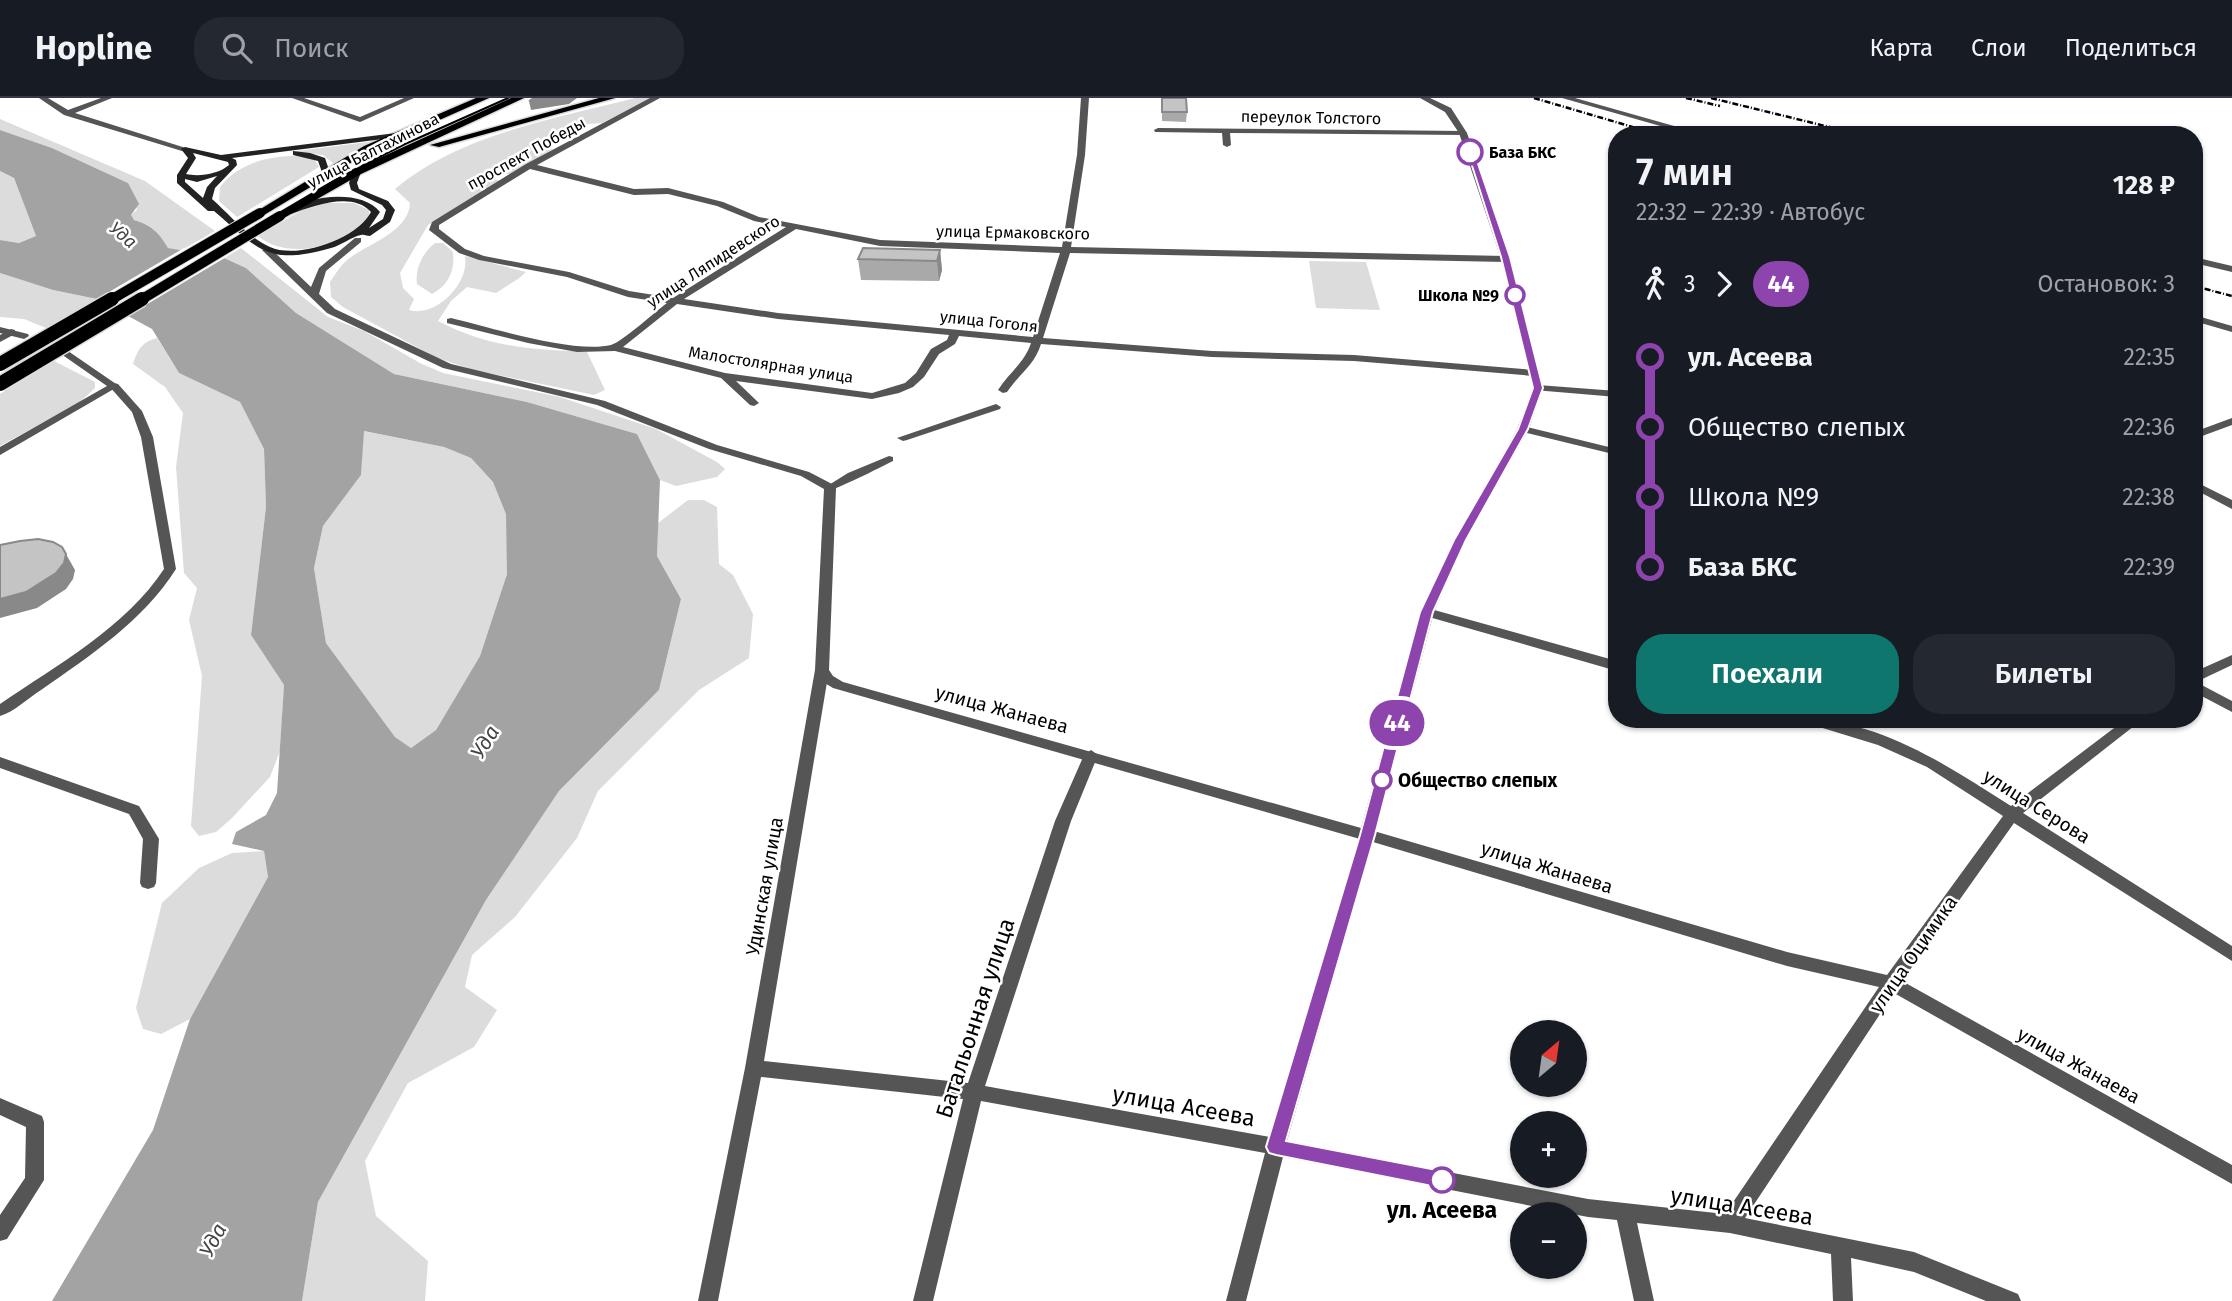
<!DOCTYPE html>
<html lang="ru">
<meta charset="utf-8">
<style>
body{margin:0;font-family:"Fira Sans",sans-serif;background:#242831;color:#f1f3f6;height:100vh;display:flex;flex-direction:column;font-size:26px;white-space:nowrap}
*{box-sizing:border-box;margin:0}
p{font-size:23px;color:#9ea1a6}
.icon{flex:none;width:38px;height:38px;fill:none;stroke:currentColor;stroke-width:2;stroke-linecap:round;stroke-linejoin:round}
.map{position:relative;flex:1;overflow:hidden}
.sheet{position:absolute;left:1608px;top:28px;width:595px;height:602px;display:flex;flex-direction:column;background:#171b24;border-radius:28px;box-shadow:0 2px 5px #0004}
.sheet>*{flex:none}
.badge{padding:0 14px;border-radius:23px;font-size:24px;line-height:46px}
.needle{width:46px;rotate:29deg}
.buttons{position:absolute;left:1510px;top:922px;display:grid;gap:14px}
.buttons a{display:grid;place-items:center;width:77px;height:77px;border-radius:50%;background:#171b24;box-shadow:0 2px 5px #0004;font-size:35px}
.map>.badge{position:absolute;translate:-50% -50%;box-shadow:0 0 0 4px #fff}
.legs{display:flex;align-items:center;gap:10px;height:77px;padding:0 28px;font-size:23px}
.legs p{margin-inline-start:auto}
.head{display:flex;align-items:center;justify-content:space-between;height:119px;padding:0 28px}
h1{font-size:38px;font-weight:600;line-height:52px}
.action{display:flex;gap:14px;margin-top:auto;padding:14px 28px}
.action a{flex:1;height:80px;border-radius:28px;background:#0f766e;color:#fff;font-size:28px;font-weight:600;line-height:80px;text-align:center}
.action a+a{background:#242831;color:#f1f3f6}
ul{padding:0 28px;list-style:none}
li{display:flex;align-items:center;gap:24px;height:70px;font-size:26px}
li i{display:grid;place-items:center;width:10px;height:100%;margin:0 9px;background:currentColor}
li i::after{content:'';width:18px;height:18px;margin:-9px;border:5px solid;border-radius:50%;background:#171b24}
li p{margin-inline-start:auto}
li:first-child i{background:linear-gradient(#0000 50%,currentColor 0)}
li:last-child i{background:linear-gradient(currentColor 50%,#0000 0)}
header{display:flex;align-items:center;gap:42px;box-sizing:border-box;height:98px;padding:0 35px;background:#171b24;border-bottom:2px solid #363941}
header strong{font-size:33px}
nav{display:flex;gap:38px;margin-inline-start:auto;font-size:24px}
.search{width:490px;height:63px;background:#242831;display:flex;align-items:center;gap:18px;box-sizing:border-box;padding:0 24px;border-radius:28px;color:#9ea1a6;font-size:26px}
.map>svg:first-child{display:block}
.green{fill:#dcdcdc}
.water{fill:#a3a3a3;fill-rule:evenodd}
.pier{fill:#fff}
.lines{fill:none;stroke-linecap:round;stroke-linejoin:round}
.primary-casing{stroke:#dbdbdb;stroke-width:3}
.minor{fill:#555;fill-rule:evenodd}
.tertiary{fill:#555;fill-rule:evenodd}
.secondary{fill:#222;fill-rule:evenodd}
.primary{fill:#000;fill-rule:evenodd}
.tram{stroke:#000;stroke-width:2}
.rail{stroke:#000;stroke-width:2.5;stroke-dasharray:6 2 1 2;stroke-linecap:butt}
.primary-bridge-far1-casing{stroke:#dbdbdb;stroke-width:12;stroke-linecap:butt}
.primary-bridge-casing{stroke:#dbdbdb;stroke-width:17;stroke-linecap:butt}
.primary-bridge-far1{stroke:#000;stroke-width:10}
.primary-bridge{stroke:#000;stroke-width:14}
.wall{fill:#a9a9a9}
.shaded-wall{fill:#898989}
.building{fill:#c4c4c4;stroke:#898989;stroke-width:2}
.line-1{fill:#8e44ad;stroke:#fff;stroke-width:2}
.stop-1-dot{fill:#fff;stroke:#8e44ad;stroke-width:3.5}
.labels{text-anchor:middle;stroke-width:5;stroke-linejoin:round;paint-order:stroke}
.far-street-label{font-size:16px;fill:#000;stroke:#fff}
.far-stop-label{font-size:16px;font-weight:bold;fill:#000;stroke:#fff;text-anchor:start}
.far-water-label{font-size:18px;font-style:italic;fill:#444;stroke:#fff}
.street-label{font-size:19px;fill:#000;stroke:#fff}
.stop-label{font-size:19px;font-weight:bold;fill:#000;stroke:#fff;text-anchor:start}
.water-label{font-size:21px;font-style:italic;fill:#444;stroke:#fff}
.near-street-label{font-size:23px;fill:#000;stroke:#fff}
.near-stop-label{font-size:23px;font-weight:bold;fill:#000;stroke:#fff}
</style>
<header>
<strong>Hopline</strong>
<div class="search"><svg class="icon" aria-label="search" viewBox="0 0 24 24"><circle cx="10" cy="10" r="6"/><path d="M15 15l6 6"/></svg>Поиск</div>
<nav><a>Карта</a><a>Слои</a><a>Поделиться</a></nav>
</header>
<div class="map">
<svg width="2232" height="1203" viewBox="0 0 2232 1203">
<rect width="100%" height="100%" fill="#fff"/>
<path class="green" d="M635,0H651L602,25L588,26L561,39L536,44L553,51L511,76L491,77L490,80L501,83L428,127L400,175L403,190L414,201L409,212C436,220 470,185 465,158L526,174L518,181L496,195L467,189L451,203L438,223C490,250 529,251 587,254L605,292L594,297L470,271L435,259L343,209L331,199L330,184C335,177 340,168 347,162C367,146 409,134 410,105L395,91C461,36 554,21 635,0Z
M0,21L145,83L215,133L180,153L168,150C159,134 152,127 134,122L131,117L137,112L128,85L52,50L0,32Z
M376,43L334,66L323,57L289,54Z
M297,58L314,61L319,69L237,119L219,103L220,89C239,65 268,58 297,58Z
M0,73L14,80L36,138L19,145L0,142Z
M326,105H354L369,112V118C343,148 290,164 258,138L302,112Z
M435,145H443L453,154C455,172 449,187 432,196L417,186C415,171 422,155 435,145Z
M241,150L328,219L364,233L420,265L443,275L560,299L656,331L717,364L725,371L717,379L676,388L660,382L637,336L527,304L394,276L296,215L246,170L224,160Z
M1309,163L1366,164L1380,212L1316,210Z
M0,175L53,192L97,201L46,230L24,221L0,219Z
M157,240L179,275L240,304L264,351L266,409L251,537L284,587L280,653L270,679L232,720L216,734L199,738L191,728L202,578L189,522L197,490L184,475L176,369L183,315L165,289L133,266C138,251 142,244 157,240Z
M54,263L95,284V290L80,304L0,348V296Z
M363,333L444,349L471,360L493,384L507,416V476L480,558L436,632L411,650L395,639L326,545L314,470L323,428L361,377Z
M688,402H704L717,409L719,466L733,477L753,516L749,560L699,592L598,693L577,740L515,819L472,857L465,889L497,912L474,949L408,985L365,1063L376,1118L428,1163L425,1203H302L318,1104L486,802L559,693L659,592L681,501L657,458L658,425Z
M264,753L268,779L190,921L161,936L143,931L136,910L162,805L199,770L232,755Z"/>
<path class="water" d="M0,32L52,50L128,85L139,106L131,117L134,122C151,127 159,134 168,150L224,160L246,170L296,215L394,276L527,304L637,336L660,382L657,458L681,501L659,592L559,693L486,802L318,1104L302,1203H52L153,1032L190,921L268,779L264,753L232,746L236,734L266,717L277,695L284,587L251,537L266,409L264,351L240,304L179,275L152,231L97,201L53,192L0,175V142L19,145L36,138L14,80L0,73ZM364,333L444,349L471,360L493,384L506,416L507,476L480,558L436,632L411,650L395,639L326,545L314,470L323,428L361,377Z"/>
<path class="pier" d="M184,150L228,158L124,220L92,204Z"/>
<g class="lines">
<g class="primary-casing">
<path id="primary" d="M476,0H489L372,52L264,117L254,115L364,48Z
M511,0H524L361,76L284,120L274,118L353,72Z
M599,0H615L439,49L430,47Z"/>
</g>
<path class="minor" d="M39,0H48L68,12L101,0H112L75,15L189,51L182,53L64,17Z
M292,0H304L360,19L404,0H414L360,24Z
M650,0H660L537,67L634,91L668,90L723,104L759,119L880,142L1062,149L1077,57L1081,0H1089L1085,57L1071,149L1506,158L1511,161L1506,164L1070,155L1043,240L1212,253L1354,257L1534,272L1539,275L1534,278L1354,263L1212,259L1041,246C1034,268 1020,275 1007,294L1003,295L998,292C1009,275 1025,264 1031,245L959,238L955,246L939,256L924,279L913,289L899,295L872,301L736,283L759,305L754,308L750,307L721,280L615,253L577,254L528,245L447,225V221L451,220C489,229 574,256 611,247C622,244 656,213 667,205L628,199L567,179L479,162L459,155L429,132L432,124L526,66ZM530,71L634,97L668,96L717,108L754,123L786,129L673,200L629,193L569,174L484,158L465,151L439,131V127ZM796,131L880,148L1060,155L1033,239L778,215L684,201ZM677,206L778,221L949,237L947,242L931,251L916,275L905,285L872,295L725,275L623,249Z
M1158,30L1463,33L1467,35L1463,37L1230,35L1231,47L1227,49L1223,47L1222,35L1155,34L1154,32Z
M2194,217L2232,228V234L2194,223Z
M11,231L15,232V236L0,244V237Z
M114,285L118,286L142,313L153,339L176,471C143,523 91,557 41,592C28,600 14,614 0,618V606C57,567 125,530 164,471L141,339L132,314L109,288Z
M1538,287L1617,293V299L1534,292V288Z
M996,306L1001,309L1000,311L907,342L903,343L897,340Z
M2232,320V327L2194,341V334Z
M1523,328L1617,351V357L1519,333V329Z
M889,358L893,359V363C881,369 834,393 826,393L824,390L848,375Z
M2194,383L2232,402V411L2194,391Z
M1427,510L1617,563V573L1422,517L1420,514Z
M2232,557V567L2196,584L2232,603V614L2194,594V574Z
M822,567L829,572L764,963L968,985L1055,723L1084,657L1091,652L1098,657L1071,723L985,988L1270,1039L1362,733L1367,731L1787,854L1887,877L2003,718L1927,669L1878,647L1803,624L1801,621C1879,621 1948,668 2011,708L2126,621H2143L2023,715L2232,848V863L2014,725L1902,883L2232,1067V1086L1894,895L1745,1120L1914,1154L2018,1196L2021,1203H1986L1914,1174L1851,1160L1853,1203H1833L1831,1156L1730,1135L1637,1125L1654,1203H1634L1617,1122L1588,1119L1283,1059L1246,1203H1226L1265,1055L981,1003L933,1203H913L963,1001L761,979L718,1203H698L745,970L815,572ZM1373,744L1787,868L1879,889L1725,1116L1588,1101L1287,1043Z
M0,659L139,708L159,741L156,785L154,789L148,791L142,789L140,785L143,741L129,716L0,670Z
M0,1000L42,1018L44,1024V1082L7,1141L0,1143V1117L25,1080L26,1029L0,1017Z"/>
<path class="tertiary" d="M1420,0H1430L1451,10L1467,35L1511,161L1543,290L1529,331L1466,442L1434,514L1375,737L1372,741L1367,743L833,590L823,584L815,572L824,391L801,378L709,351L597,307L443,270L327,215L262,152L270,150L311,189L319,170L355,140H361V144L326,173L319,196L335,211L451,266L605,303L717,347L809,374L834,387L836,390L829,572L833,578L843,584L1361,730L1420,514L1454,442L1517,331L1533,290L1501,161L1459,35L1445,14Z
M1562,0H1575L1706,37H1692Z
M2194,159L2232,168V174L2194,165Z
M0,229L28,236L29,238L24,241L0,235Z
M68,253L119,288L0,357V349L107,288L64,258L63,256Z"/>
<path class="secondary" d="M396,35H399V39L232,60L236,62L237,67L215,90L212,101C230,117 248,139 270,149C298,162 358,140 371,114C352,93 314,108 291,116L287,113C309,97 362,91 380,114L369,130L383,121L386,112L382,107L351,92L349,85L354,72L361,74L357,85L359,91L388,103L395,112L390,124L370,138C367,138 364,136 361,137C353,138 340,148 331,150C268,168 259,152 214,113H208L177,85V77L188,60L181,51L185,49L221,57ZM193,55L228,64L229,67C219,76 199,79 186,76L196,60ZM217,78L207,89L203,100L185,84V81L197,84Z
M293,53L310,55L325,60L330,75L323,77L318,63L293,57Z"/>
<use href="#primary" class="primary"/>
<path class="tram" d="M0,280L340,79L405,46L508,0"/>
<path class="rail" d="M1534,0L1660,37
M1686,0L1720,8
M1711,0L1862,37
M2194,188L2232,198"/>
<g class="primary-bridge-far1-casing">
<path id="primary-bridge-far1" d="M109,203L260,115
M139,203L280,118"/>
</g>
<g class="primary-bridge-casing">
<path id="primary-bridge" d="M0,266L112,201
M0,286L142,201"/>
</g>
<use href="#primary-bridge-far1" class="primary-bridge-far1"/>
<use href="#primary-bridge" class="primary-bridge"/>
</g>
<path class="wall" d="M1162,0L1187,14L1186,24L1162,23Z
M940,152L942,172L939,183L861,182L858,161Z"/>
<path class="shaded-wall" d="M546,0H577L569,6L531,12L529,3Z
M940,152L942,172L939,183L937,163Z
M62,449L75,472L73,481L66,491L37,510L0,520V501Z"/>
<path class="building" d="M534,0H546L529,3Z
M1162,0H1186L1187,14H1162Z
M863,150L940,152L937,163L858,161Z
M38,441L53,444L62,449L66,456L64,465L56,475L26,494L0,501V447L20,443Z"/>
<path class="line-1" d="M1467,52L1474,54L1510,159L1543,290L1528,331L1466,442L1433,514L1375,737L1286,1043L1442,1073L1449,1076L1452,1082L1449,1088L1442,1090L1276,1057L1269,1055L1266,1049L1360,737L1420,514L1454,442L1518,331L1533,290L1501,159Z"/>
<g class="stop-1-dot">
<circle cx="1470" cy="54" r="12"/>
<circle cx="1515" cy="197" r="9"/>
<circle cx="1382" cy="682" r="9"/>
<circle cx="1442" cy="1082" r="12"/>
</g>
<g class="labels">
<g class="far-street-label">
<text transform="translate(1311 19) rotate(1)" y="6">переулок Толстого</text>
<text transform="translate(373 52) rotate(-27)" y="6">улица Балтахинова</text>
<text transform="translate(526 55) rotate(-29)" y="6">проспект Победы</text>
<text transform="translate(1013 134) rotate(1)" y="6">улица Ермаковского</text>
<text transform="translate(713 163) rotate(-33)" y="6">улица Ляпидевского</text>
<text transform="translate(989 223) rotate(6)" y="6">улица Гоголя</text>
<text transform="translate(771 266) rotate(9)" y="6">Малостолярная улица</text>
</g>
<g class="far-stop-label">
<text x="1489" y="60">База БКС</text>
<text x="1499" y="203" text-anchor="end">Школа №9</text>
</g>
<g class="far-water-label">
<text transform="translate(123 137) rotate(41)" y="6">Уда</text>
</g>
<g class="street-label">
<text transform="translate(1002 611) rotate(15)" y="7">улица Жанаева</text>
<text transform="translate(2037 708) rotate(32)" y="7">улица Серова</text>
<text transform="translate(1547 769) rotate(17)" y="7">улица Жанаева</text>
<text transform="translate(764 788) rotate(-80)" y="7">Удинская улица</text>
<text transform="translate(1913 856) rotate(-55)" y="7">улица Оцимика</text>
<text transform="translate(2079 967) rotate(29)" y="7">улица Жанаева</text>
</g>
<g class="stop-label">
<text x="1398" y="689">Общество слепых</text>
</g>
<g class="water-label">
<text transform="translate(485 644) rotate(-58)" y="7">Уда</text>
<text transform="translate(213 1142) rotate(-62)" y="7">Уда</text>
</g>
<g class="near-street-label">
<text transform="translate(975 920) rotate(-72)" y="8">Батальонная улица</text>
<text transform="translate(1184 1008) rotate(10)" y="8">улица Асеева</text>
<text transform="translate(1742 1108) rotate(9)" y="8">улица Асеева</text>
</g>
<g class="near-stop-label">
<text x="1442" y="1120">ул. Асеева</text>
</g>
</g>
</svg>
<div class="buttons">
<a><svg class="needle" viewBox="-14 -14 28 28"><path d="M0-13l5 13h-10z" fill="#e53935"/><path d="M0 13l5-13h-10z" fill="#9ea1a6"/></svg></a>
<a>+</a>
<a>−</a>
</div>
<b class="badge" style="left:1397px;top:625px;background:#8e44ad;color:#fff">44</b>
<section class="sheet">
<div class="head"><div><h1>7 мин</h1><p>22:32 – 22:39 · Автобус</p></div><b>128 ₽</b></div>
<div class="legs"><svg class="icon" aria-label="walk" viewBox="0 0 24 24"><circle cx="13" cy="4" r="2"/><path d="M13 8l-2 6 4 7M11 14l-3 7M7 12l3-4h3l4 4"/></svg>3<svg class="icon" aria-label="forward" viewBox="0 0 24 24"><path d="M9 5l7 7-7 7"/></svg><b class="badge" style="background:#8e44ad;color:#fff">44</b><p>Остановок: 3</p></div>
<ul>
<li><i style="color:#8e44ad"></i><b>ул. Асеева</b><p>22:35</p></li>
<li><i style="color:#8e44ad"></i><span>Общество слепых</span><p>22:36</p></li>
<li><i style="color:#8e44ad"></i><span>Школа №9</span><p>22:38</p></li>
<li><i style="color:#8e44ad"></i><b>База БКС</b><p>22:39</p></li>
</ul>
<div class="action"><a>Поехали</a><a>Билеты</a></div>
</section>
</div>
